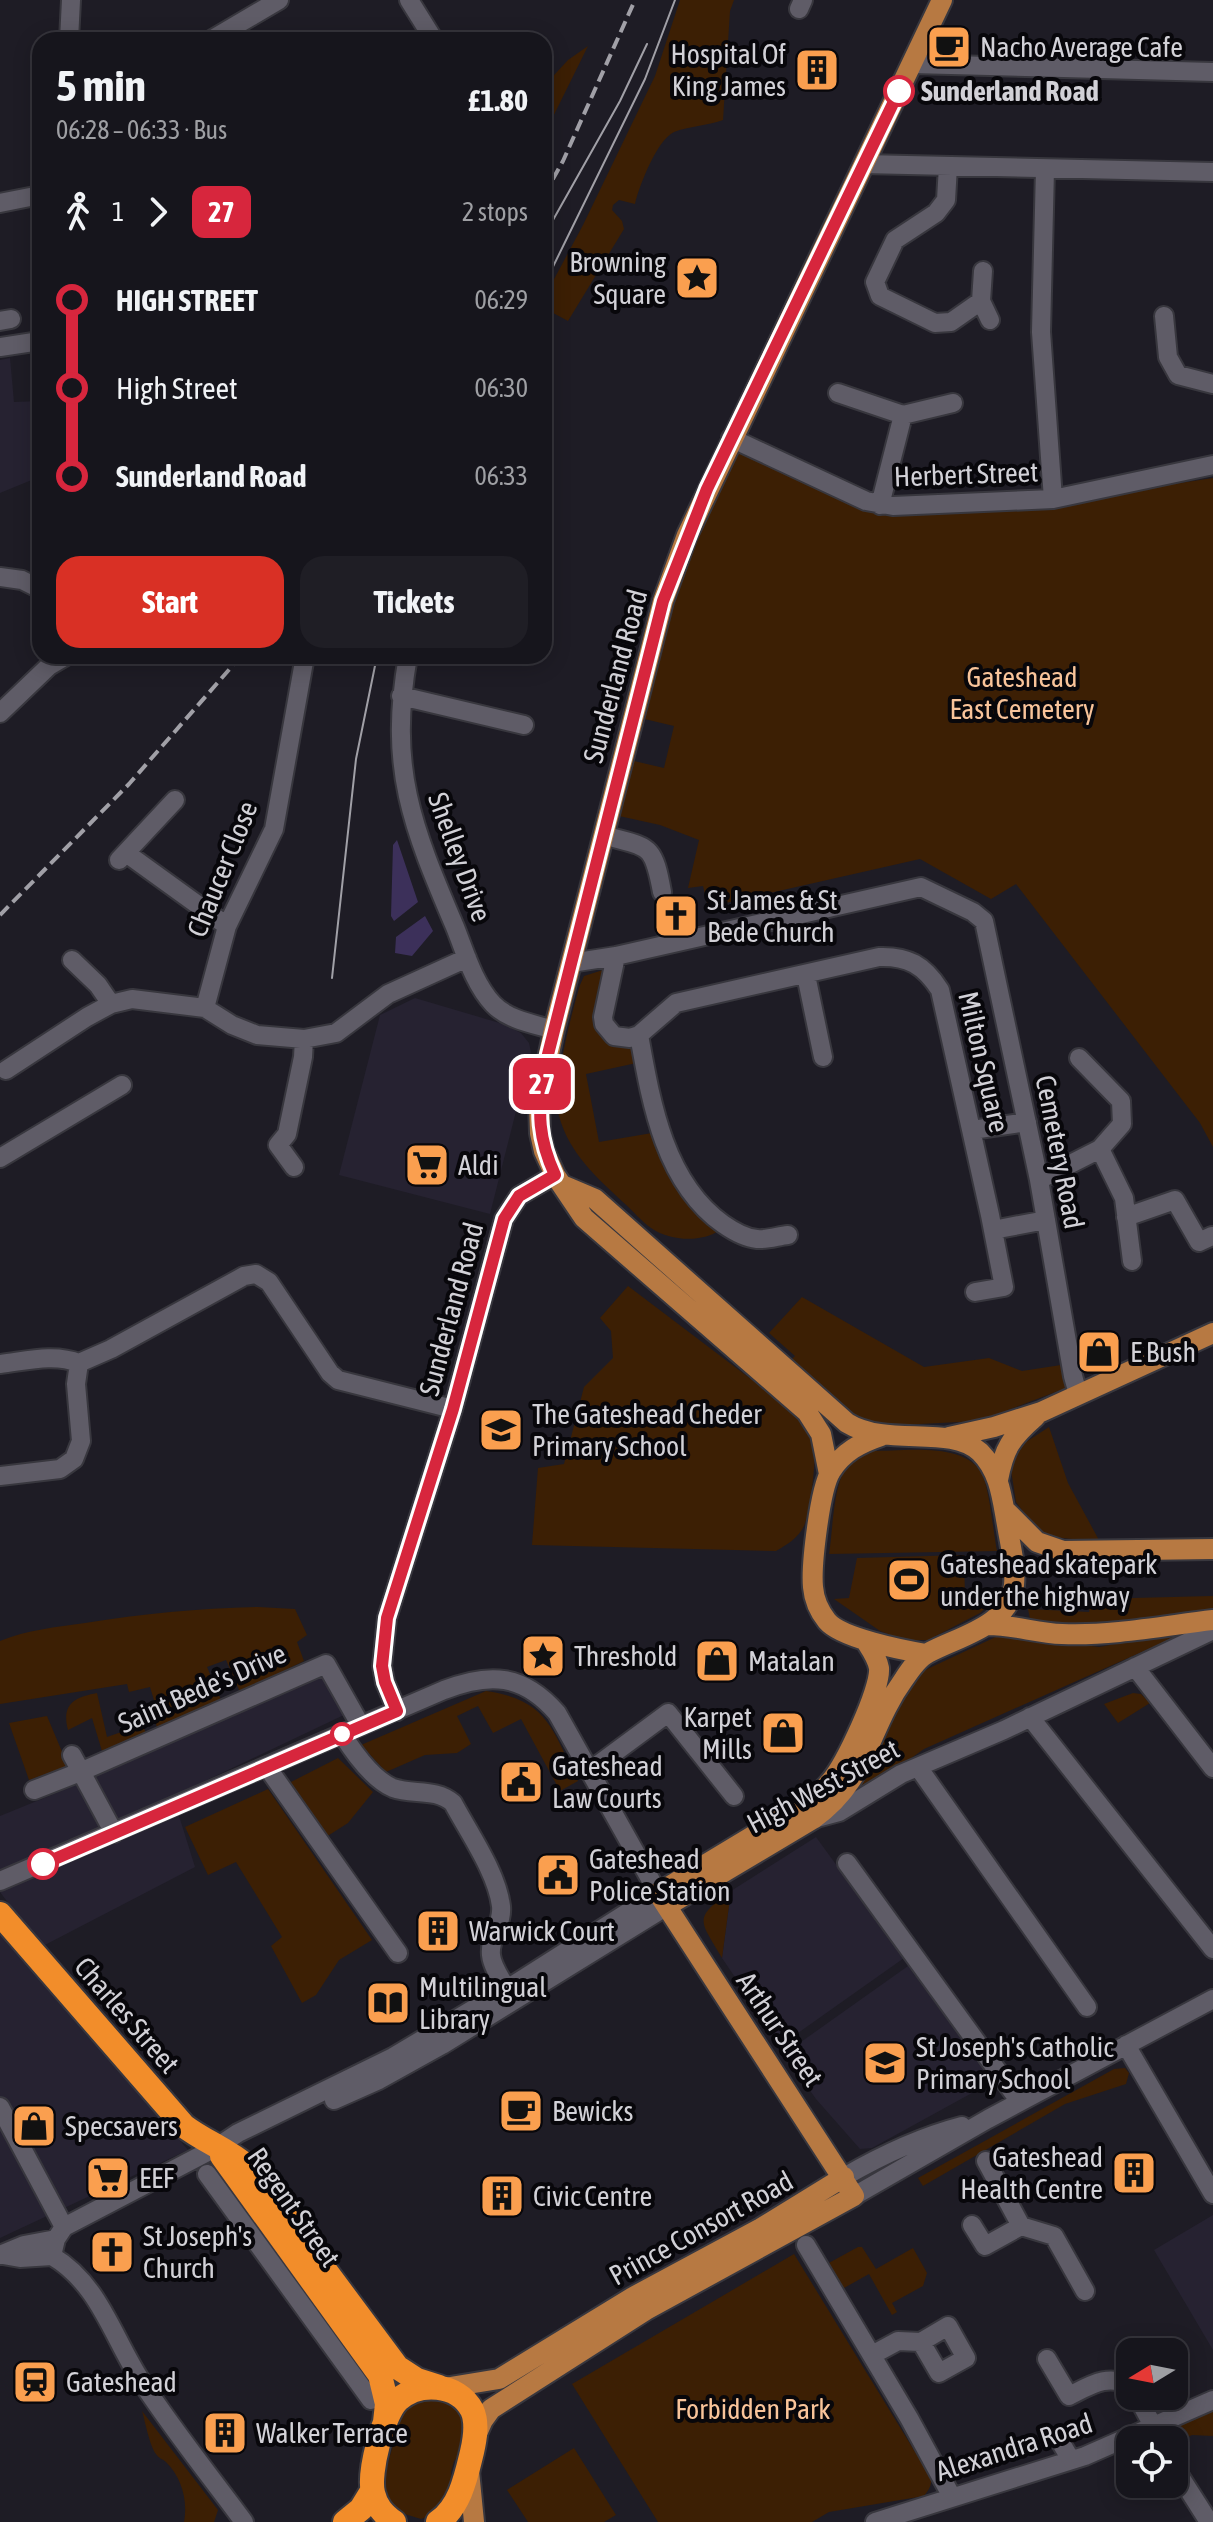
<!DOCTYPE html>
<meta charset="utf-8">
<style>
body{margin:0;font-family:"Asap Condensed",sans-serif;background:#1f1e25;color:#f1f3f6;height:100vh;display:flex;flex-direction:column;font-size:30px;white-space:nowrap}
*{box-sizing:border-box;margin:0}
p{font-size:26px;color:#9e9fa3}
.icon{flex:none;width:44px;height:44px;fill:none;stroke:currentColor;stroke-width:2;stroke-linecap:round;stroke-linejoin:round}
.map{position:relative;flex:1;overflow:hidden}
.panel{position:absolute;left:32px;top:32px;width:520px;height:632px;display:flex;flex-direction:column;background:#16151c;border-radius:24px;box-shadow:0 4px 20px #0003,0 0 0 2px #35343b}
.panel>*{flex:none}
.badge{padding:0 16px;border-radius:12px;font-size:28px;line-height:52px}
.needle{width:52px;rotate:260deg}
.buttons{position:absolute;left:1116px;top:2338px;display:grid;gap:16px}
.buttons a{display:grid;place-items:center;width:72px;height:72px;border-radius:16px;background:#16151c;box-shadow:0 4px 20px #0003,0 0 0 2px #35343b;font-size:40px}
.map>.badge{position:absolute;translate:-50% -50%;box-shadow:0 0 0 4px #fff}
.legs{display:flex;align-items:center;gap:12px;height:88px;padding:0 24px;font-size:26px}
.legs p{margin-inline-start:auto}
.summary{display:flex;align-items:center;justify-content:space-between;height:136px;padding:0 24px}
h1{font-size:44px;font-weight:700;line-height:60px}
.cta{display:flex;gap:16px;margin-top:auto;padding:16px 24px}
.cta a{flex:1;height:92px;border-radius:24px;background:#d93025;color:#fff;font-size:32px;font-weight:700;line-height:92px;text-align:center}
.cta a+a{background:#1f1e25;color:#f1f3f6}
ul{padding:0 24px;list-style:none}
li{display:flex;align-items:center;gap:28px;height:88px;font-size:30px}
li i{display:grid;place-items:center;width:12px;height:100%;margin:0 10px;background:currentColor}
li i::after{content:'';width:20px;height:20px;margin:-10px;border:6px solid;border-radius:50%;background:#16151c}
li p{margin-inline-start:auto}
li:first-child i{background:linear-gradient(#0000 50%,currentColor 0)}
li:last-child i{background:linear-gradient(currentColor 50%,#0000 0)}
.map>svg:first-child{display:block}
.built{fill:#262231}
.green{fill:#3c1f04}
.water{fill:#3c305a}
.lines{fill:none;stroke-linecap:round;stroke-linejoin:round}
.minor-casing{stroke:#38373e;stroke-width:22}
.major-casing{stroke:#38373e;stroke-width:24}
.highway-casing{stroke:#38373e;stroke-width:28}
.minor{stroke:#5f5c67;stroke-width:18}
.major{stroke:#b77942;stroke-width:20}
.highway{stroke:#f28d2a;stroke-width:24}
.tram{stroke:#a1a0a7;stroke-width:2}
.rail{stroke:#a1a0a7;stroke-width:4;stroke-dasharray:12 6;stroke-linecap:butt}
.line-1-casing{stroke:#fff;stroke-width:18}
.line-1{stroke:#d7263d;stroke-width:12}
.stop-1-dot{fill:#fff;stroke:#d7263d;stroke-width:4}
.labels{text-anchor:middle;stroke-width:8;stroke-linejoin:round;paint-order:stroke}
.poi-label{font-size:28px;fill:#d2d1d7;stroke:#08070b;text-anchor:start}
.stop-label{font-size:28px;font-weight:bold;fill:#d2d1d7;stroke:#08070b;text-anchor:start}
.street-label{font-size:28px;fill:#d2d1d7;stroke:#08070b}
.park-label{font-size:28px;fill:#f9c49a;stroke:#08070b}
</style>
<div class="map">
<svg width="1213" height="2522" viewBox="0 0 1213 2522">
<rect width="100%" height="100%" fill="#1e1c25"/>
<path class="built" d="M10,358L14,402L40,401L39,477L0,493V360Z
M415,998L503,1024L521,1033L529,1043L531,1052L490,1214L339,1175L380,1015Z
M322,1670L346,1714L169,1798L180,1819L195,1867L41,1947L0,1892V1816L76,1785Z
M816,1837L904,1958L781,2045L722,1958L731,1891Z
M0,1931L188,2150L0,2238Z
M908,1966L986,2072L981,2088L872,2148L860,2149L816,2099L784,2054Z
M1213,2215V2350L1154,2250Z"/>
<path class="green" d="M680,0H734L730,11L723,120C707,126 689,126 674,132C657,140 639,186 635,204L619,200L613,205L612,210L622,221L624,229L568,321L544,308V298L583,225L655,76Z
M588,46L544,135V86L568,60Z
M733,442L865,504L1050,503L1213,478V1147L1200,1123L1016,884L991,899L920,859L708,907L703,886L688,888L699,840L660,825L619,816L634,761L664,768L674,726L636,717L666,601Z
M603,970L607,971L595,1013L638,1039L641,1062L586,1074L599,1142L658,1132L720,1230C701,1243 670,1241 651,1228C641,1221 633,1211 624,1203C597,1178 569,1153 559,1116C552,1088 571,1015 580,985L584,976Z
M628,1286L793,1411C801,1420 812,1430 814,1443C817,1457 810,1514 804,1526C798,1538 788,1544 776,1551L532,1545L538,1468L564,1464L584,1387L613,1358L611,1331L600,1318Z
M802,1297L924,1367L989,1358L1022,1371L1061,1365L1066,1388L979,1421L900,1425L875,1422L858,1418L791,1360L795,1356L769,1333Z
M1049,1427L1068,1483L1100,1542L1053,1537L1037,1530L1016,1502L1010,1464L1026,1442Z
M872,1451C904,1451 968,1441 983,1476C990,1494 993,1530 997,1551L829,1554C833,1531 833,1480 849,1464C856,1457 864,1454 872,1451Z
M964,1555L965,1598H997L980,1613L928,1640H905L880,1631L834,1599L849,1598L857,1558Z
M1213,1596V1610C1152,1619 1091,1634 1030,1619L1028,1609L1089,1612L1092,1599Z
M258,1607L295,1609L307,1635L297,1642L304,1661L240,1692L226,1660L207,1667L221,1700L157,1727L153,1716L158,1713L150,1687L129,1692L127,1684L0,1704V1641C27,1630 56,1627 85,1623C143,1614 200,1608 258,1607Z
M1191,1630L924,1749L846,1804L903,1696L923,1671L1002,1634L1099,1647Z
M486,1691C549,1700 552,1730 578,1781L560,1791L521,1719L493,1733L478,1706L457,1716L471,1744L457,1753L425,1755L386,1772L361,1745Z
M97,1693L107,1737L133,1728L140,1720L146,1733L102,1751L92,1718L68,1730C61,1704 75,1697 97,1693Z
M1133,1693L1141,1694L1150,1703L1118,1723L1104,1704Z
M47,1716L68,1766L29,1780L9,1723Z
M338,1758L373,1792L348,1823L326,1837L289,1783Z
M268,1789L372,1940L339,1960L316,1995L302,2003L271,1946L282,1937L236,1862L208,1875L185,1827Z
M731,1891L722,1958C700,1920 692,1919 731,1891Z
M1125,2068L1129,2073L1126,2084L1065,2104L923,2186L918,2178L1114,2069Z
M858,2247H862L876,2269L913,2248L927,2273L923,2286L892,2303L897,2312L892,2315L869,2274L844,2288L847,2294L844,2295L827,2264Z
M794,2254L931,2478C932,2485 929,2490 924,2496L829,2512L812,2522H658L572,2384Z
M426,2397L452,2402L466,2425L461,2453L454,2461L451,2472L452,2485L437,2513L421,2519L398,2512L388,2500L384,2477L401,2417L410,2404Z
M142,2411L218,2510L214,2522H184C188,2501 182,2478 166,2462C163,2459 158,2458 156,2454C150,2447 145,2421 142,2411Z
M1213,2411V2436L1192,2435L1174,2444V2440H1163L1158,2433Z
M574,2448L616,2515L604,2522H528L507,2490Z"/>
<path class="water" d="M397,840L418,902L394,921L391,916L393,845Z
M425,916L433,931L412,956L395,953L396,937Z"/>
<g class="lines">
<g class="minor-casing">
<path id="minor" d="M409,0L434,40
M799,9L803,0
M69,40L71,0
M211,40L279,0
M912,64L1213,72
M863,164L1213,172
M948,166L946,200L936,213L895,240L875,282L880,296L935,323L951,322L981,301L983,271
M1045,169L1041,332L1053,499
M0,203L40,195
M981,301L990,320
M1164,316L1168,357L1178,375L1213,384
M0,321L11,319
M0,347L40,341
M838,393L903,415L953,403
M731,438L866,501L893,506L1053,499L1213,465
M880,505L903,415
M0,577L22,580L40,589
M408,656C388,768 412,826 455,927C465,952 474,984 493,1004C508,1020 534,1024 554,1030
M401,696L524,725
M0,713L49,666L66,656
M603,835C649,848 653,842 662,892
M126,853L227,926
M119,860L175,800
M616,956L603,1017L604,1024L614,1036L630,1038L639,1035
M72,960L98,985L111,1004
M571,963L616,956L921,887L973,912L984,921L1039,1180L1073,1376L1078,1394
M806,975L823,1057
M205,1008L227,926L274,829L305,656
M1079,1058L1121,1101L1122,1124L1100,1149L1124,1198L1132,1261
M6,1070L87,1017L111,1004L132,999L205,1008L232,1025L257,1035L304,1039L336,1033L388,994L467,958
M972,1130L1027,1122
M0,1158L122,1085
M294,1167L278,1145L287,1134L303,1057L304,1039
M1039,1180L1100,1149
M1126,1217L1175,1200L1199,1242L1212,1236
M993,1230L1046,1220
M788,1235C778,1236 767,1240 757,1239C745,1238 733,1231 723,1224C664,1182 651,1102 639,1035L676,1003L879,957C908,956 924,965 940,990L990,1215L1004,1287L975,1292
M0,1364C26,1361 54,1353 79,1363
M0,1476L60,1469L74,1459L81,1441L76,1384L79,1363L111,1349L244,1276L256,1274L269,1282L330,1373L338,1380L453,1409
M1135,1667L1213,1768
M397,1711L385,1682L382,1666L387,1618L453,1409L504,1219L519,1196L555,1175
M1030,1717L1213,1949
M342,1734C354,1753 372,1779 393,1788C413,1795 436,1788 453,1803C469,1833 497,1873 501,1906C503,1924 489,1938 491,1955C492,1966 501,1979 507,1989L519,1992
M72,1755L114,1833
M267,1767L398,1953
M918,1767L1087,2007
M591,1770L668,1713L734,1796
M34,1790L80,1772L326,1664L361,1726
M813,1819L839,1812L901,1774L1004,1730L1213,1630
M847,1863L1020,2102
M0,1881L444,1690C490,1672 523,1674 557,1713L658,1893L507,1989L393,2057L238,2133L217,2147L64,2227L56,2239L52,2256
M1126,2045L1213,2194
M334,2100L379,2080L442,2045L667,1906
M0,2107L64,2227
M986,2161L1021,2226
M207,2174L371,2400
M844,2177C882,2155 920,2137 962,2126
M854,2196L988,2119L1213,1999
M972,2225L985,2246L1021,2226L1054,2236L1085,2291
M806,2245L909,2418L952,2497
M0,2255L24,2245L56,2239
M3,2255L20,2258L52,2256
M52,2256C100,2284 113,2339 143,2384C174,2431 210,2476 244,2522
M872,2355L898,2341L921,2342L948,2326L966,2358L939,2373L921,2342
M1047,2359L1069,2396C1089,2386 1110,2372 1130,2387
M1137,2396L1153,2426
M1057,2436L1071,2460
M1174,2467L1209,2522
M875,2522L1085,2456L1213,2400"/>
</g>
<g class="major-casing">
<path id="major" d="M562,1185L595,1199L847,1423C888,1448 950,1424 980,1452C1000,1472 1002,1498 1007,1525C1010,1544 1016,1565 1014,1585C1009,1627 959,1636 928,1653C918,1658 910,1670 904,1679C867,1730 869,1779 813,1819L667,1906
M881,1436C860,1443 843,1452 831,1471C820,1488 811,1565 813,1587C814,1599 819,1611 827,1621C841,1638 902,1650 926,1654
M949,1437L994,1427L1041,1412L1213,1333
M829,1474L821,1434L807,1412L584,1218L555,1175L544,1151L540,1133L539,1101L554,1030L663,601L687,535L942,0
M998,1480C1004,1448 1011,1438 1035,1417
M1004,1509L1037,1542L1063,1551L1213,1549
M988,1625C1013,1625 1037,1633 1062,1634C1113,1636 1163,1626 1213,1620
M444,2388L499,2379L633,2297L761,2228L844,2177
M475,2438L483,2420L491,2409L646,2310L854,2196L658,1893L796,1810C809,1802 820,1794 830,1782C845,1765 881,1689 879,1668C877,1657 870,1648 865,1640
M469,2471L474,2522"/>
</g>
<g class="highway-casing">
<path id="highway" d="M0,1914L184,2126C205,2142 231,2151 250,2169L397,2367L417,2380L439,2387
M222,2156L380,2375L387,2404L385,2422
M345,2522L361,2509L372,2491
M394,2522C383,2514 376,2506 373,2493C368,2473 383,2414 398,2400C419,2381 458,2383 472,2410C478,2423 475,2439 472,2452C466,2477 460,2507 438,2522"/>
</g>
<use href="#minor" class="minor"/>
<use href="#major" class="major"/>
<use href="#highway" class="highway"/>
<path class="tram" d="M544,236L620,101L647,44
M544,285L645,79L675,0
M332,978L356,759L377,656"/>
<path class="rail" d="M544,195L563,161L635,0
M0,915L129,784L241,656"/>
</g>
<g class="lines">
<g class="line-1-casing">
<path id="line-1" d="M43,1864L397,1711L385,1682L382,1666L387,1618L453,1409L504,1219L519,1196L555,1175C538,1138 538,1113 543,1074L663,601L707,489L899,91"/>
</g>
<use href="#line-1" class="line-1"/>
</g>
<defs>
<g id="cafe-square" transform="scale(2.3)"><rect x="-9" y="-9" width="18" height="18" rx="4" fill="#fa9f4f" stroke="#08070b"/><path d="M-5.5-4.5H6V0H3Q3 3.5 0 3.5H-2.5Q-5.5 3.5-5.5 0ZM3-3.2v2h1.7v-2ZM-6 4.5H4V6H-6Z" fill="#111"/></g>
<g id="building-square" transform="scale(2.3)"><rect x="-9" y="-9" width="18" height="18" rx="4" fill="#fa9f4f" stroke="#08070b"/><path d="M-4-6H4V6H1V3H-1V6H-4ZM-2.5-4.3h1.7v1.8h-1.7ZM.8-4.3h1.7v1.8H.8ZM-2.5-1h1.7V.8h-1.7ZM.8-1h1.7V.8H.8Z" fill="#111"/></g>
<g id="sight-square" transform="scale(2.3)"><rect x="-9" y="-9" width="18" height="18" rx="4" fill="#fa9f4f" stroke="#08070b"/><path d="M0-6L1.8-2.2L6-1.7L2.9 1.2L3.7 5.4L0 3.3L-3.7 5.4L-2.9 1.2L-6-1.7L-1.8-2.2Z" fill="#111"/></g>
<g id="church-square" transform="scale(2.3)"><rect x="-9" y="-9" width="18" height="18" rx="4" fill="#fa9f4f" stroke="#08070b"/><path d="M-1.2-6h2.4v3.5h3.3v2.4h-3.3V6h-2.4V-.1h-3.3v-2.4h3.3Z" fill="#111"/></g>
<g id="supermarket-square" transform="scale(2.3)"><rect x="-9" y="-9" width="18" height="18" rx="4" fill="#fa9f4f" stroke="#08070b"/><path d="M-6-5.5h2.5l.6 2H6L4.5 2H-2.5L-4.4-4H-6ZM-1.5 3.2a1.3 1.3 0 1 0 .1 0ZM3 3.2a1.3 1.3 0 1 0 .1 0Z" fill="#111"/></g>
<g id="shop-square" transform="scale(2.3)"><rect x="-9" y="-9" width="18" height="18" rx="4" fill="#fa9f4f" stroke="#08070b"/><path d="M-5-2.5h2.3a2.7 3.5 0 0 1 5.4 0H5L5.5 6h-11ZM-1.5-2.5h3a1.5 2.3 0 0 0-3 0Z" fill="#111"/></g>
<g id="school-square" transform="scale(2.3)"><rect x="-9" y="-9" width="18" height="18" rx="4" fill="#fa9f4f" stroke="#08070b"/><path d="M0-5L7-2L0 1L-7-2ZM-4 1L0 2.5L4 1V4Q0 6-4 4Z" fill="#111"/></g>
<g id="stadium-square" transform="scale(2.3)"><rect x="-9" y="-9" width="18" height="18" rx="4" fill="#fa9f4f" stroke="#08070b"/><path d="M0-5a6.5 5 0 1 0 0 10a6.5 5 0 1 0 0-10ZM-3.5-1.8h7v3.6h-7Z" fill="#111"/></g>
<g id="civic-square" transform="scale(2.3)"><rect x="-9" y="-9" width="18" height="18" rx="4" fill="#fa9f4f" stroke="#08070b"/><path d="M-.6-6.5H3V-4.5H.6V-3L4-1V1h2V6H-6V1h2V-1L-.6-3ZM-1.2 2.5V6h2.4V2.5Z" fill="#111"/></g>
<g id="library-square" transform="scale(2.3)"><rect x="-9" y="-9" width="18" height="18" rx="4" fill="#fa9f4f" stroke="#08070b"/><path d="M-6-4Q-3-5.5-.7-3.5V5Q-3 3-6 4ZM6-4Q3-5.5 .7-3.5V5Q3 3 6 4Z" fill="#111"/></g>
<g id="station-square" transform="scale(2.3)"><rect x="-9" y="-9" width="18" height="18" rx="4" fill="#fa9f4f" stroke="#08070b"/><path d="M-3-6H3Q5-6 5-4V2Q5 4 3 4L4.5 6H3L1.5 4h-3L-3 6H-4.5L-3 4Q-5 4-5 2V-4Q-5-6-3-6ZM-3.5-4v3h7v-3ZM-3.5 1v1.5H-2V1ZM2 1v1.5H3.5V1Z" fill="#111"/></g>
</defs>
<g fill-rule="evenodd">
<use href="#cafe-square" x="949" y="47"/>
<use href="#building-square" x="817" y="70"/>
<use href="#sight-square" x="697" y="278"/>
<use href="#church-square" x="676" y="916"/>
<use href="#supermarket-square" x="427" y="1165"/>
<use href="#shop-square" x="1099" y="1352"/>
<use href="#school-square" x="501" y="1430"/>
<use href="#stadium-square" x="909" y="1580"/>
<use href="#sight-square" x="543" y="1656"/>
<use href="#shop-square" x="717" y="1661"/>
<use href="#shop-square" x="783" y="1733"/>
<use href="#civic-square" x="521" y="1782"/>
<use href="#civic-square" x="558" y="1875"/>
<use href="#building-square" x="438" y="1931"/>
<use href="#library-square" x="388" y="2003"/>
<use href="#school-square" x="885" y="2063"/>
<use href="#cafe-square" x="521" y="2111"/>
<use href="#shop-square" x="34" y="2126"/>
<use href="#building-square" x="1134" y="2173"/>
<use href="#supermarket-square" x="108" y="2178"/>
<use href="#building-square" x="502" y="2196"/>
<use href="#church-square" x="112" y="2252"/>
<use href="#station-square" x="35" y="2382"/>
<use href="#building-square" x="225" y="2433"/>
</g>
<g class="stop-1-dot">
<circle cx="899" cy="91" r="14"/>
<circle cx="342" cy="1734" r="10"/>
<circle cx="43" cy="1864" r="14"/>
</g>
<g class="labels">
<g class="poi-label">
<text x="980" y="57">Nacho Average Cafe</text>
<text x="786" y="64" text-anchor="end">Hospital Of<tspan x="786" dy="32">King James</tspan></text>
<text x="666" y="272" text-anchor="end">Browning<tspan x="666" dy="32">Square</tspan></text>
<text x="707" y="910">St James &amp; St<tspan x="707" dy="32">Bede Church</tspan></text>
<text x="458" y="1175">Aldi</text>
<text x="1130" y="1362">E Bush</text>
<text x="532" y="1424">The Gateshead Cheder<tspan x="532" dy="32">Primary School</tspan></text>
<text x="940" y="1574">Gateshead skatepark<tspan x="940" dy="32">under the highway</tspan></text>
<text x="574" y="1666">Threshold</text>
<text x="748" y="1671">Matalan</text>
<text x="752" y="1727" text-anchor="end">Karpet<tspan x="752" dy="32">Mills</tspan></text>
<text x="552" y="1776">Gateshead<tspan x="552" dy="32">Law Courts</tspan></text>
<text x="589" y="1869">Gateshead<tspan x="589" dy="32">Police Station</tspan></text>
<text x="469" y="1941">Warwick Court</text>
<text x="419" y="1997">Multilingual<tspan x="419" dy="32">Library</tspan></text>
<text x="916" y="2057">St Joseph's Catholic<tspan x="916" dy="32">Primary School</tspan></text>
<text x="552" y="2121">Bewicks</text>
<text x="65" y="2136">Specsavers</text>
<text x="1103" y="2167" text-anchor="end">Gateshead<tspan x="1103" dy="32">Health Centre</tspan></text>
<text x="139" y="2188">EEF</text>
<text x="533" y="2206">Civic Centre</text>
<text x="143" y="2246">St Joseph's<tspan x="143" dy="32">Church</tspan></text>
<text x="66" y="2392">Gateshead</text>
<text x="256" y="2443">Walker Terrace</text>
</g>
<g class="stop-label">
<text x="921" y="101">Sunderland Road</text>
</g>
<g class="street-label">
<text transform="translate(966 474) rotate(-2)" y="10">Herbert Street</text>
<text transform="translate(615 676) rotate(-75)" y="10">Sunderland Road</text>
<text transform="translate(460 857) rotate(70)" y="10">Shelley Drive</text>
<text transform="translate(222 869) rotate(-68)" y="10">Chaucer Close</text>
<text transform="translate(984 1062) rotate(77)" y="10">Milton Square</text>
<text transform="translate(1060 1152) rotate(79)" y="10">Cemetery Road</text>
<text transform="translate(451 1309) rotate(-75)" y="10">Sunderland Road</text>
<text transform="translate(202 1688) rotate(-24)" y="10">Saint Bede's Drive</text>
<text transform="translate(823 1786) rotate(-28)" y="10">High West Street</text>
<text transform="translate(127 2015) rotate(49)" y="10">Charles Street</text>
<text transform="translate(780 2029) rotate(56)" y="10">Arthur Street</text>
<text transform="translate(294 2207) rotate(55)" y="10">Regent Street</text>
<text transform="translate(701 2228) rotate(-29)" y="10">Prince Consort Road</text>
<text transform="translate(1014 2447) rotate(-18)" y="10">Alexandra Road</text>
</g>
<g class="park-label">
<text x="1022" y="687">Gateshead<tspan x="1022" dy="32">East Cemetery</tspan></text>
<text x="753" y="2419">Forbidden Park</text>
</g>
</g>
</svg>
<div class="buttons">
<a><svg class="needle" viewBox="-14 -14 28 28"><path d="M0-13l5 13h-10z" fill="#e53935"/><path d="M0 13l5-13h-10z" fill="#9e9fa3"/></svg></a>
<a><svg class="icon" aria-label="locate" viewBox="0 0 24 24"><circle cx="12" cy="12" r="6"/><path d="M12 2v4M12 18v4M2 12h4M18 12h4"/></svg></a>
</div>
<b class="badge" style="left:542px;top:1084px;background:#d7263d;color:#fff">27</b>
<section class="panel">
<div class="summary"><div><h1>5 min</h1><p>06:28 – 06:33 · Bus</p></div><b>£1.80</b></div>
<div class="legs"><svg class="icon" aria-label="walk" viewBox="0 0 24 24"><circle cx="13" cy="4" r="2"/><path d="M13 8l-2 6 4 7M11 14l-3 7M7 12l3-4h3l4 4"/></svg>1<svg class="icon" aria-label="forward" viewBox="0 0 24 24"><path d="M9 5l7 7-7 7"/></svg><b class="badge" style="background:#d7263d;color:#fff">27</b><p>2 stops</p></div>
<ul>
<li><i style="color:#d7263d"></i><b>HIGH STREET</b><p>06:29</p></li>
<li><i style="color:#d7263d"></i><span>High Street</span><p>06:30</p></li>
<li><i style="color:#d7263d"></i><b>Sunderland Road</b><p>06:33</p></li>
</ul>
<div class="cta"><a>Start</a><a>Tickets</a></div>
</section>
</div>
